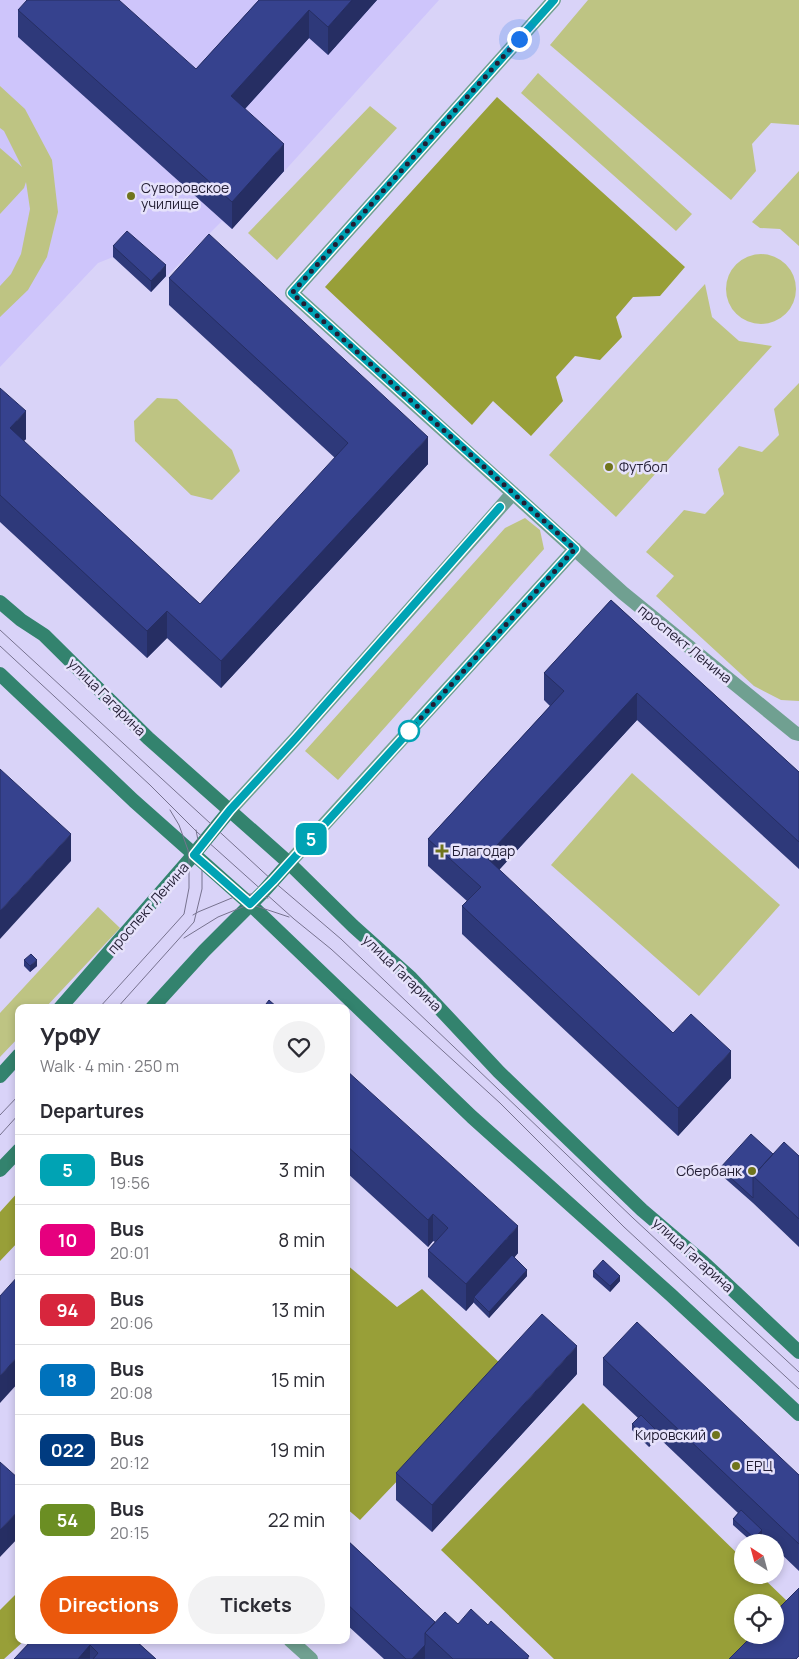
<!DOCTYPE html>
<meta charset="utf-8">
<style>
body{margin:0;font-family:Manrope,sans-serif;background:#f2f2f3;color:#2b2b33;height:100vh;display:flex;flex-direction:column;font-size:19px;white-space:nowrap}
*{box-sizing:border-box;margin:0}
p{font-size:16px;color:#7c7c81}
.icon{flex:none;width:28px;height:28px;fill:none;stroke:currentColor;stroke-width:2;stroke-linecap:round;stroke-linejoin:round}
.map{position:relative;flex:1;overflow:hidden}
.side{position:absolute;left:15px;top:1004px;width:335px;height:640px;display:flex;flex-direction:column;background:#fff;border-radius:10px;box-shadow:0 2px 8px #0003}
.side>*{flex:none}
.badge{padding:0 10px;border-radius:8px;font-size:18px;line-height:32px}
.needle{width:32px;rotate:324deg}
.fabs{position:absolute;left:734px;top:1534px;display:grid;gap:10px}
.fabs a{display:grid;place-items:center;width:50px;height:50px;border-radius:50%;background:#fff;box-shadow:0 2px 8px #0003;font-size:25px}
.you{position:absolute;width:25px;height:25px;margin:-12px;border:4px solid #fff;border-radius:50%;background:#1a73e8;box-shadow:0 0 0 8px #1a73e833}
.map>.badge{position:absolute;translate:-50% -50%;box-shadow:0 0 0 2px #fff}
h2{padding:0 25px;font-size:19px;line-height:45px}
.round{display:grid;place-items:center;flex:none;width:52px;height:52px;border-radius:26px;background:#f2f2f3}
.headline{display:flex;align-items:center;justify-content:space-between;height:85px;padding:0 25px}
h1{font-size:24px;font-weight:700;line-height:38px}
.primary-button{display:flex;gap:10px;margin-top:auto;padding:10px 25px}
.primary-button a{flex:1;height:58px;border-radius:30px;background:#ea580c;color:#fff;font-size:20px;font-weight:700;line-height:58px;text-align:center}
.primary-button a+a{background:#f2f2f3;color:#2b2b33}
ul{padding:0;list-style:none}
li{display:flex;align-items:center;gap:15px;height:70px;padding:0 25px;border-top:1px solid #e1e1e2}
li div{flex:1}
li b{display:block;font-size:19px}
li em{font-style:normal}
li .badge{min-width:55px;font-weight:700;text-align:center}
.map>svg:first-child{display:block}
.built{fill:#cec5fb}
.green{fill:#bec483}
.forest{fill:#989f38}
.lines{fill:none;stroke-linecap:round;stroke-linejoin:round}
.service{stroke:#70a091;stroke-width:14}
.tertiary{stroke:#70a091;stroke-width:14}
.secondary{stroke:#33836e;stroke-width:14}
.tram{stroke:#77728f;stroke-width:1}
.wall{fill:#2e397a}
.shaded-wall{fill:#262e63}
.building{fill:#36428e;stroke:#262e63}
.line-casing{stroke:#fff;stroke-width:11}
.line{stroke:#00a3b4;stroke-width:8}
.walk{stroke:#231e34;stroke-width:5;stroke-dasharray:0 9}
.poi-dot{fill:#70751d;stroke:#e6e2fb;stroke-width:2}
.stop-dot{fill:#fff;stroke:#00a3b4;stroke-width:2.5}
.labels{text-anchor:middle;stroke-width:5;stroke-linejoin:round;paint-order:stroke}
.poi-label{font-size:14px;fill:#231e34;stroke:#e6e2fb;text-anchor:start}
.street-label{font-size:14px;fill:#231e34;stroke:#e6e2fb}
</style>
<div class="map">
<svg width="799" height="1659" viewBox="0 0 799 1659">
<rect width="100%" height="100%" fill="#d9d3f8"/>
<path class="built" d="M0,0H439L232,229L222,221L151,292L113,257L98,263L0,367Z"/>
<path class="green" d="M588,0H799V125L771,123L752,144L756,171L731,200L550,45Z
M538,73L692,214L676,231L521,93Z
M0,86L25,109L52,160L58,212L47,257L28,290L0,317V286L11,274L21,254L30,209L26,182L24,188L0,214V148L22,167L4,131L0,128Z
M370,106L397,128L277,260L248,233Z
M799,171V246L780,229L760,228L752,222Z
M726 289a35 35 0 1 1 70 0a35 35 0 1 1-70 0Z
M705,284L712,317L739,341L772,346L616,517L549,455Z
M799,383V701L781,700L754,686L656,596L674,576L646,552L684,510L705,514L724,494L718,469L739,446L762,452L779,435L774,409Z
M157,398L177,399L232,450L240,471L212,500L191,495L135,441L134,421Z
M525,518L540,530L544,549L338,780L305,751L505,528Z
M632,773L780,905L699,996L551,865Z
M98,907L120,928L46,1007L19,1008V1037L0,1057V1013Z"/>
<path class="forest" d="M497,97L685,267L660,296L633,297L616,317L622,337L600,360L575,356L556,377L563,401L531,436L493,401L472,425L325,287Z
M19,1191V1241L0,1261V1212Z
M346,1264L397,1307L422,1289L505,1368L360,1520L346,1508Z
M583,1403L742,1558V1575H760L787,1601L775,1614V1602H742V1635H754L731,1659H554L441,1550Z
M19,1591V1640H25L4,1659H0V1610Z"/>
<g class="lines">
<path class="service" d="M290,1640L311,1659"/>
<path class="tertiary" d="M554,0L292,293L623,593L795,733L799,734
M230,810L296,738L513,493
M289,863L575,549"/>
<path class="secondary" d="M0,602L21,620L44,635L148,738L289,863L353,926L411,978L499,1072L642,1210L703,1262L799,1352
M0,674L134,801L250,904L472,1117L671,1295L799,1414
M60,1008L189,860L230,810
M152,1008L204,951L263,892L289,863
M0,1076L19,1055
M0,1170L19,1150"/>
<path class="tram" d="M0,630L273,881L341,939L633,1218L799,1372
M0,646L150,785L197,832L294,919L331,949L500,1103L624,1227L799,1389
M193,915L198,912L239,895L252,894L268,898
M184,938L218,917L250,904L289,917
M99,1008L184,914L189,888V860L188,850L179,825L170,810
M117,1008L194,922L202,889V861L196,830
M0,1115L19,1095
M0,1135L19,1114"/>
</g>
<path class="wall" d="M259,0H377L328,55L309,38L245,109L284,171L232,229L18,37V10L196,69Z
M113,246L166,276L151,292L113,257Z
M169,278L428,464L221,688L167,638L147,658L0,522V388L26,439L23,441L200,604L335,458L169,305Z
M611,600L799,772V869L637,720L499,870L673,1033L731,1078L678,1136L462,934V906L467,901L428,866V839L550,706L544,700V673Z
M24,960L37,966L30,972L24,966Z
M346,1070L518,1253L514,1258L527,1276L489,1318L474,1303V1302L466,1311L428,1277V1250L435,1242L433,1241L428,1247L346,1172Z
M773,1154L799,1156V1247L753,1203L720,1174V1168Z
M593,1271L620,1281L610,1292L593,1277Z
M603,1358L799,1475V1571L775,1548V1542H769L762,1535L755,1542H752L733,1525V1519L738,1513L658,1437L649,1447L632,1430V1424L638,1418L603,1385Z
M577,1374L432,1532L396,1500V1473Z
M346,1539L435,1622L488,1625L529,1659H384L346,1624Z
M32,1640H135L156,1659H14Z"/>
<path class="shaded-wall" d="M352,0H377L328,55V27Z
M309,10V38L231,124V96Z
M284,144V171L232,229V202Z
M166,265V276L151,292V281Z
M26,411V439L10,456V428Z
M428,437V464L221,688V661Z
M167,611V638L147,658V631Z
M637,693V720L486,884V857Z
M71,834V861L0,939V911Z
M37,960V966L30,972V966Z
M731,1051V1078L678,1136V1108Z
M433,1214V1241L428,1247V1220Z
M518,1226V1253L477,1299L474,1297V1302L466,1311V1284Z
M527,1270V1276L489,1318V1312Z
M620,1276V1281L610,1292V1286Z
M577,1346V1374L432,1532V1505Z
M19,1355V1382L0,1403V1376Z
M658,1432V1437L649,1447V1441Z
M19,1510V1537L0,1557V1530Z
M762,1530V1535L755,1542H754V1538Z
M90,1645V1659H78Z
M425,1645V1659H412Z"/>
<path class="building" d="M27,0H119L196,69L259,0H352L328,27L309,10L231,96L284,144L232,202L18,10Z
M127,231L166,265L151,281L113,246Z
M209,234L428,437L221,661L167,611L147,631L0,495V388L26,411L10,428L200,604L348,443L169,278Z
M611,600L799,772V842L637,693L486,857L673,1033L691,1014L731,1051L678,1108L462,906L481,887L428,839L564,691L544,673Z
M0,769L71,834L0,911Z
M31,954L37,960L30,966L24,960Z
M269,1000L278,1008H263Z
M346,1070L518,1226L466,1284L428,1250L448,1228L433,1214L428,1220L346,1145Z
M751,1134L773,1154L753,1176V1198L720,1168Z
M784,1142L799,1156V1219L753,1176Z
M512,1255L527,1270L489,1312L474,1297Z
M603,1260L620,1276L610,1286L593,1271Z
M19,1275V1355L0,1376V1296Z
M542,1314L577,1346L432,1505L396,1473Z
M637,1322L799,1475V1544L603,1358Z
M641,1415L658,1432L649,1441L632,1424Z
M0,1462L19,1479V1510L0,1530Z
M741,1510L762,1530L754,1538L733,1519Z
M346,1539L435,1622L425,1633V1645L412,1659H406L346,1603Z
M799,1588V1656L796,1659H729L753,1635H775V1612Z
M471,1609L488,1625L491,1621L529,1656L527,1659H453L425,1633L445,1612L458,1624Z
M32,1640H135L156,1659H93L98,1653L90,1645L78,1659H14Z"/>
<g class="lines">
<g class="line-casing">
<path id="line" d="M500,507L296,738L230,810L194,855L250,904L273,881L575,549L292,293L554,0"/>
</g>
<use href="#line" class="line"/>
<path class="walk" d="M409,731L575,549L292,293L519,39"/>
</g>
<g class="poi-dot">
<circle cx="131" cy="196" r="5"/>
<circle cx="609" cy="467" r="5"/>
<path d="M439.5 843.5h5v5h5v5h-5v5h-5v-5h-5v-5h5z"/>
<circle cx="752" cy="1171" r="5"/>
<circle cx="716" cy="1435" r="5"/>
<circle cx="736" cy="1466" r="5"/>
</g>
<circle class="stop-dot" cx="409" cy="731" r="10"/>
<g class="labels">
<g class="poi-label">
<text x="141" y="193">Суворовское<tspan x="141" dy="16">училище</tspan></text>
<text x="619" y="472">Футбол</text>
<text x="452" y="856">Благодар</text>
<text x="742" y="1176" text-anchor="end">Сбербанк</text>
<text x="706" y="1440" text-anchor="end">Кировский</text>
<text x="746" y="1471">ЕРЦ</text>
</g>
<g class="street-label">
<text transform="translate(685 644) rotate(39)" y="5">проспект Ленина</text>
<text transform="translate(107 697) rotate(45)" y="5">улица Гагарина</text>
<text transform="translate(148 908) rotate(-49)" y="5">проспект Ленина</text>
<text transform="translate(402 973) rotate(44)" y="5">улица Гагарина</text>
<text transform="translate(693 1255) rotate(42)" y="5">улица Гагарина</text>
</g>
</g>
</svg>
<div class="fabs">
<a><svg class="needle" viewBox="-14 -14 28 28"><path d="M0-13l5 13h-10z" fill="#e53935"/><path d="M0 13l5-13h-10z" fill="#7c7c81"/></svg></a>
<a><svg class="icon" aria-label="locate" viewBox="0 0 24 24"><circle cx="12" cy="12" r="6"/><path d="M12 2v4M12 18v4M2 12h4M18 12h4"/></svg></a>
</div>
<div class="you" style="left:519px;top:39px"></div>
<b class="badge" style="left:311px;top:839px;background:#00a3b4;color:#fff">5</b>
<section class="side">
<div class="headline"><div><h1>УрФУ</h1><p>Walk · 4 min · 250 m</p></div><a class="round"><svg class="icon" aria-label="heart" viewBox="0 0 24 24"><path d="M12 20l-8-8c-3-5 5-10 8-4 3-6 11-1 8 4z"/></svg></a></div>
<h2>Departures</h2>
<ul>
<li><span class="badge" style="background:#00a3b4;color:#fff">5</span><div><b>Bus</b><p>19:56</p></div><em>3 min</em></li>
<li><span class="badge" style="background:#e6007e;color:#fff">10</span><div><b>Bus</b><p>20:01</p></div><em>8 min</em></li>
<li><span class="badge" style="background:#d7263d;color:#fff">94</span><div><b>Bus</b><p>20:06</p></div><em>13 min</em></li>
<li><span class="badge" style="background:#0072bc;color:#fff">18</span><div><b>Bus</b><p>20:08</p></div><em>15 min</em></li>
<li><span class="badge" style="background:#003b80;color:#fff">022</span><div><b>Bus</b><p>20:12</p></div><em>19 min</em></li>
<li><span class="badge" style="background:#6b8e23;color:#fff">54</span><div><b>Bus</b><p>20:15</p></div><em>22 min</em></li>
</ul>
<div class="primary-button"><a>Directions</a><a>Tickets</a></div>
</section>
</div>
